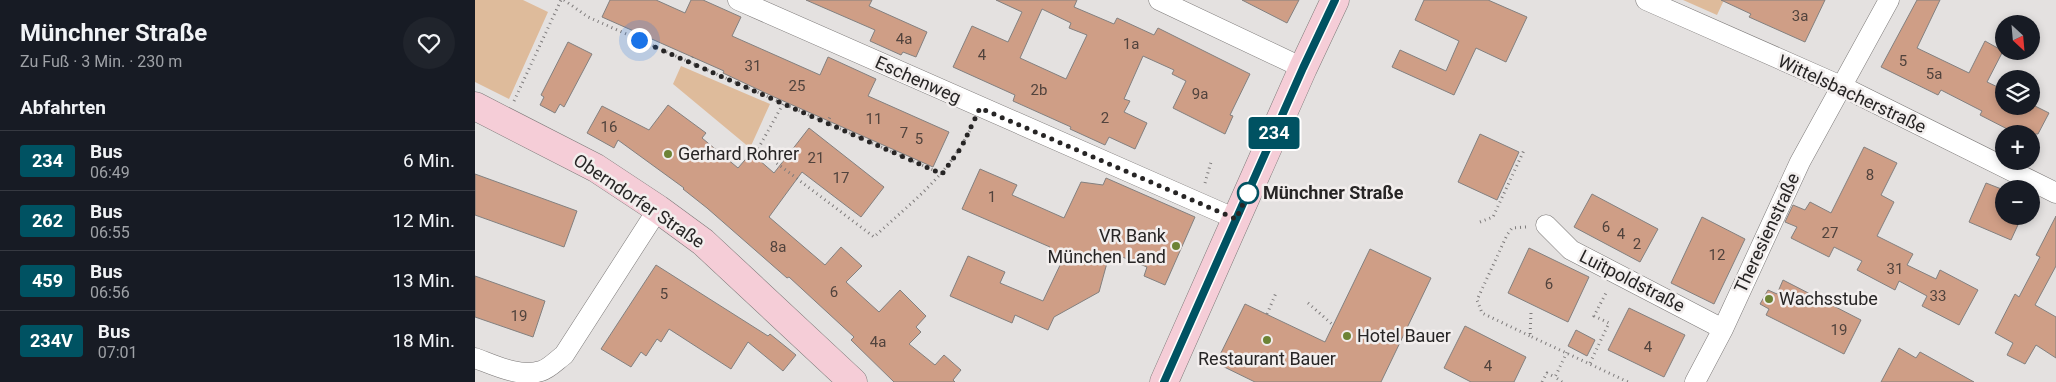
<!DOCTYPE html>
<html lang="de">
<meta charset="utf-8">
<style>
body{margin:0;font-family:Roboto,sans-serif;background:#20242c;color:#f1f3f6;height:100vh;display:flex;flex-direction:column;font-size:19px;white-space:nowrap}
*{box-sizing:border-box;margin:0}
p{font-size:16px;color:#9ea1a6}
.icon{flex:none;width:28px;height:28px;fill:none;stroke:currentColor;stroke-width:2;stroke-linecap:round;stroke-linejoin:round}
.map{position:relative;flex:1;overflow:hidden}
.panel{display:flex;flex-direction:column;background:#171b24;width:475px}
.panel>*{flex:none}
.badge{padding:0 10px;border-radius:4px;font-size:18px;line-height:32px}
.needle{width:32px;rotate:154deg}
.controls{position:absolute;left:1520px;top:15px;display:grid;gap:10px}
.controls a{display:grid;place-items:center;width:45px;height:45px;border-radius:50%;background:#171b24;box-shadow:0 2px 8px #0003;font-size:25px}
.you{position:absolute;width:25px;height:25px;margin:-12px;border:4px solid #fff;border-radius:50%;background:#1a73e8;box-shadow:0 0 0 8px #1a73e833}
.map>.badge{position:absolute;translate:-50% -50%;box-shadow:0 0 0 2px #fff}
h2{padding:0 20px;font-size:19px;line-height:45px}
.round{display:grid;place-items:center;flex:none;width:52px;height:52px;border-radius:26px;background:#20242c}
.head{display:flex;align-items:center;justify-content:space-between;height:85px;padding:0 20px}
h1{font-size:24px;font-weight:700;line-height:38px}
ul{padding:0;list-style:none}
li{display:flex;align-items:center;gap:15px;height:60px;padding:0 20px;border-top:1px solid #363941}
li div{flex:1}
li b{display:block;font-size:19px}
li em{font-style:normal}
li .badge{min-width:55px;font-weight:700;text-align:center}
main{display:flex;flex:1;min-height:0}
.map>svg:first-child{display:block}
.green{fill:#debb9b}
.building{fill:#cf9e86;stroke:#83807f;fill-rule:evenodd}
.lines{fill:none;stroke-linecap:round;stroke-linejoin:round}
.street-casing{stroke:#7c7978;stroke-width:21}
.secondary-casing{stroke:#7c7978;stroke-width:29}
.path{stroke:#7e7b7b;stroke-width:3;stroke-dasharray:1 4;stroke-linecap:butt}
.street{stroke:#fff;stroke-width:20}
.secondary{stroke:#f5cdd7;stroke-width:28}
.line-casing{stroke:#fff;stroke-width:11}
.line{stroke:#005262;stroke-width:8}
.walk{stroke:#272525;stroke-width:5;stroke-dasharray:0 9}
.poi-dot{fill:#6d8335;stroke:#f2eeed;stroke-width:2}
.stop-dot{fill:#fff;stroke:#005262;stroke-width:2.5}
.labels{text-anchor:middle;stroke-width:5;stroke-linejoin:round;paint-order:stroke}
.number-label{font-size:15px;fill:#51433d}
.street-label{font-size:18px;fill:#272525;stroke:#f2eeed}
.poi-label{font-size:18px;fill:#272525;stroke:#f2eeed;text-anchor:start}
.stop-label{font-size:18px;font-weight:bold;fill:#272525;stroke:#f2eeed;text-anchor:start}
</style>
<main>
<section class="panel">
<div class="head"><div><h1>Münchner Straße</h1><p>Zu Fuß · 3 Min. · 230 m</p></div><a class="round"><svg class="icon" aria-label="heart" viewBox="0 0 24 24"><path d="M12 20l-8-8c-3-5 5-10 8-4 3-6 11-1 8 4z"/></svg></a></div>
<h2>Abfahrten</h2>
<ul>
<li><span class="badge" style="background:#005262;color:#fff">234</span><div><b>Bus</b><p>06:49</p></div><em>6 Min.</em></li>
<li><span class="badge" style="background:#005262;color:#fff">262</span><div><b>Bus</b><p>06:55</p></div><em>12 Min.</em></li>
<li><span class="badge" style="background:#005262;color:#fff">459</span><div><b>Bus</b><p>06:56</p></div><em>13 Min.</em></li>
<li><span class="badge" style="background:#005262;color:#fff">234V</span><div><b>Bus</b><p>07:01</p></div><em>18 Min.</em></li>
</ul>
</section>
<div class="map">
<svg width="1581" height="382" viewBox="0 0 1581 382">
<rect width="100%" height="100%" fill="#e4e1e0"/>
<path class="green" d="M0,0H48L73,12L34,99L0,82Z
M1208,0H1249L1242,15Z
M206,66L295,104L275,148L198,84Z"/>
<path class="building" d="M135,0H181L210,13L216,0H228L266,17L257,36L345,75L353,57L401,79L393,96L474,132L458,167L297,96L248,73L249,71L127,17Z
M331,0H397L394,6L452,32L441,57L428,52L426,55L395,41L400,30Z
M521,0H602L599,7L639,24L642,18L679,35L683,28L775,74L755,115L758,116L750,134L698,108L711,81L697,74L699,70L668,56L649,99L655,101L649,112L672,123L660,149L634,137L630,145L595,129L596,127L538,101L540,95L478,67L497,26L533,42L547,12ZM567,9L596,23L594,28L612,35L591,79L545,58Z
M767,0H824L812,23Z
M949,0H1013L1052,17L1031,62L1001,48L979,95L917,67L925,50L971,71L984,41L940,20Z
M1246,0H1350L1330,42L1274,17L1276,14Z
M1442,0H1465L1442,48L1494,73L1510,41L1528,51L1512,82L1529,90V106H1556V104L1574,113L1563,134H1542L1505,115L1507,111L1466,90L1463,95L1406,67Z
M93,42L117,54L89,107L85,104L80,113L65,105L69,97L66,95Z
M193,105L231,133L227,138L263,168L276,153L299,173L334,128L409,187L386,217L327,172L294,217L350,265L366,247L387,266L371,282L404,312L425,290L451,316L441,327L446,332L434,344L460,365L469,355L486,370L478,380L480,382H419L376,340L379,337L314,277L312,278L232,208L208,189L209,188L143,140L139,148L112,133L127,106L174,130Z
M1005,134L1044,152L1022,200L983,182Z
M1389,147L1422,163L1406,195L1419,202L1402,236L1438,254L1432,265L1461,279L1465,270L1503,290L1484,325L1447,306L1452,296L1424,281L1420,290L1382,270L1387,261L1359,247L1354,257L1316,238L1322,227L1310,222L1318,205L1330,210L1335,202L1356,213Z
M505,169L542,185L537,195L589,218L606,182L628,185L631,178L720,217L690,285L669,276L672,267L635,252L624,292L579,317L573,330L540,315L537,323L475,296L493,256L530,272L525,283L568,301L587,261L572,253L575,247L487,209Z
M0,174L102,211L89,247L0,215Z
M1511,183L1529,190V216H1547L1536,240L1494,222Z
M1117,194L1183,229L1165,262L1099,227Z
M1581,216V266L1560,305L1581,317V358L1561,345L1550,364L1532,355L1538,343L1520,333L1540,294L1544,297L1565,257L1561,255Z
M1227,217L1270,239L1239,304L1196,283Z
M1054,248L1114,277L1093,322L1033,293Z
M895,249L956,278L906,382H780L741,363L770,304L850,342Z
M181,265L293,336L295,334L321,355L308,371L273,342L256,369L194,329L186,342L182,339L171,356L166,352L156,367L126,349Z
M0,276L70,301L58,337L0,317Z
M1308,280L1386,320L1369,354L1291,315L1294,309L1285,304L1293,290L1302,294Z
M1154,308L1210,335L1189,377L1133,350Z
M990,326L1051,357L1039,382H996L969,368Z
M1101,330L1120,340L1112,356L1093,346Z
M1424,348L1441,358L1445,352L1499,382H1406Z"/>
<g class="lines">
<g class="street-casing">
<path id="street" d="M263,0L761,219
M684,0L828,68
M1171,0L1366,86L1581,193
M1071,225L1096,250L1248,329
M0,358C19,365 45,378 66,371C74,369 82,360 89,355L183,209
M1220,382L1248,329L1325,162L1414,0"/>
</g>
<g class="secondary-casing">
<path id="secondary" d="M0,106L121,168L183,209L228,242L378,382
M689,382L828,68L860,0"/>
</g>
<path class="path" d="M89,0L113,17L467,174
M215,62L218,56
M39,101L86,0
M308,104L283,149L399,237C439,200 474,175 498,124
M352,123L355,117
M1556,151L1560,143
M730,183L736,162
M1005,222L1018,217L1050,148
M1051,227L1037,228L1032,235L1002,300L1007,313L1055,336
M833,303L858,325
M1056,313L1055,336L1153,382
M792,314L801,293
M1115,363L1134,323L1119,316L1132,291
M1067,382L1072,373L1080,377
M1087,382L1080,377L1092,352"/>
<use href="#street" class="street"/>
<use href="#secondary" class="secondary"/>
</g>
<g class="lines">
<g class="line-casing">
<path id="line" d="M689,382L828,68L860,0"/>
</g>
<use href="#line" class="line"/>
<path class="walk" d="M164,40L467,174L486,148L505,108L761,219L773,193"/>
</g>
<g class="poi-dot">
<circle cx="193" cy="154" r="5"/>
<circle cx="701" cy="246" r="5"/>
<circle cx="1294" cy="299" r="5"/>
<circle cx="872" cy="336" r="5"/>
<circle cx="792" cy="340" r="5"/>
</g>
<circle class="stop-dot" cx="773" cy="193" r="10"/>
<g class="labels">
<g class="number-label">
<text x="1325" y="21">3a</text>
<text x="429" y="44">4a</text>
<text x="656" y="49">1a</text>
<text x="507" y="60">4</text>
<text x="1428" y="66">5</text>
<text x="278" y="71">31</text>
<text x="1459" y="79">5a</text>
<text x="322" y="91">25</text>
<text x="564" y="95">2b</text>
<text x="725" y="99">9a</text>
<text x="630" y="123">2</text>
<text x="399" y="124">11</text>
<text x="134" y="132">16</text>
<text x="429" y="138">7</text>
<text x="444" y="144">5</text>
<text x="341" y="163">21</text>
<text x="1395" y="180">8</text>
<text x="366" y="183">17</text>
<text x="517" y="202">1</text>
<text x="1131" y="232">6</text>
<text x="1355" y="238">27</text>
<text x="1146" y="239">4</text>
<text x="1162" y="249">2</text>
<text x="303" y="252">8a</text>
<text x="1242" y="260">12</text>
<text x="1420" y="274">31</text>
<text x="1074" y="289">6</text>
<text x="359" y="297">6</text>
<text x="189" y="299">5</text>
<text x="1463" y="301">33</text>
<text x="44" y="321">19</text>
<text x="1364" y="335">19</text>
<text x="403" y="347">4a</text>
<text x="1173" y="352">4</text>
<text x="1013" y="371">4</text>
</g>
<g class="street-label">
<text transform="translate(443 80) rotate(24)" y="6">Eschenweg</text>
<text transform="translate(1377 94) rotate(25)" y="6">Wittelsbacherstraße</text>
<text transform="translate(164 201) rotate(34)" y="6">Oberndorfer Straße</text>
<text transform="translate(1292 233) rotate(-65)" y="6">Theresienstraße</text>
<text transform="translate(1157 281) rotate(27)" y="6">Luitpoldstraße</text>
</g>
<g class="poi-label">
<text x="203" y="160">Gerhard Rohrer</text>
<text x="691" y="242" text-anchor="end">VR Bank<tspan x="691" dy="21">München Land</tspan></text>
<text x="1304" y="305">Wachsstube</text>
<text x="882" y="342">Hotel Bauer</text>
<text x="792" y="365" text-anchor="middle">Restaurant Bauer</text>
</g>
<g class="stop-label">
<text x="788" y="199">Münchner Straße</text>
</g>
</g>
</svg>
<div class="controls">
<a><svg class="needle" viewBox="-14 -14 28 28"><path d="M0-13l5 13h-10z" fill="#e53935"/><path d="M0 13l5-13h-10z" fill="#9ea1a6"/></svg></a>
<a><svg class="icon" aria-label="layers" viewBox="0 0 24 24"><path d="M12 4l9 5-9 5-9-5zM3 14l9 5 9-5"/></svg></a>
<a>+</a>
<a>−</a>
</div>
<div class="you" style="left:164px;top:40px"></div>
<b class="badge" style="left:799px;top:133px;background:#005262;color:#fff">234</b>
</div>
</main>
